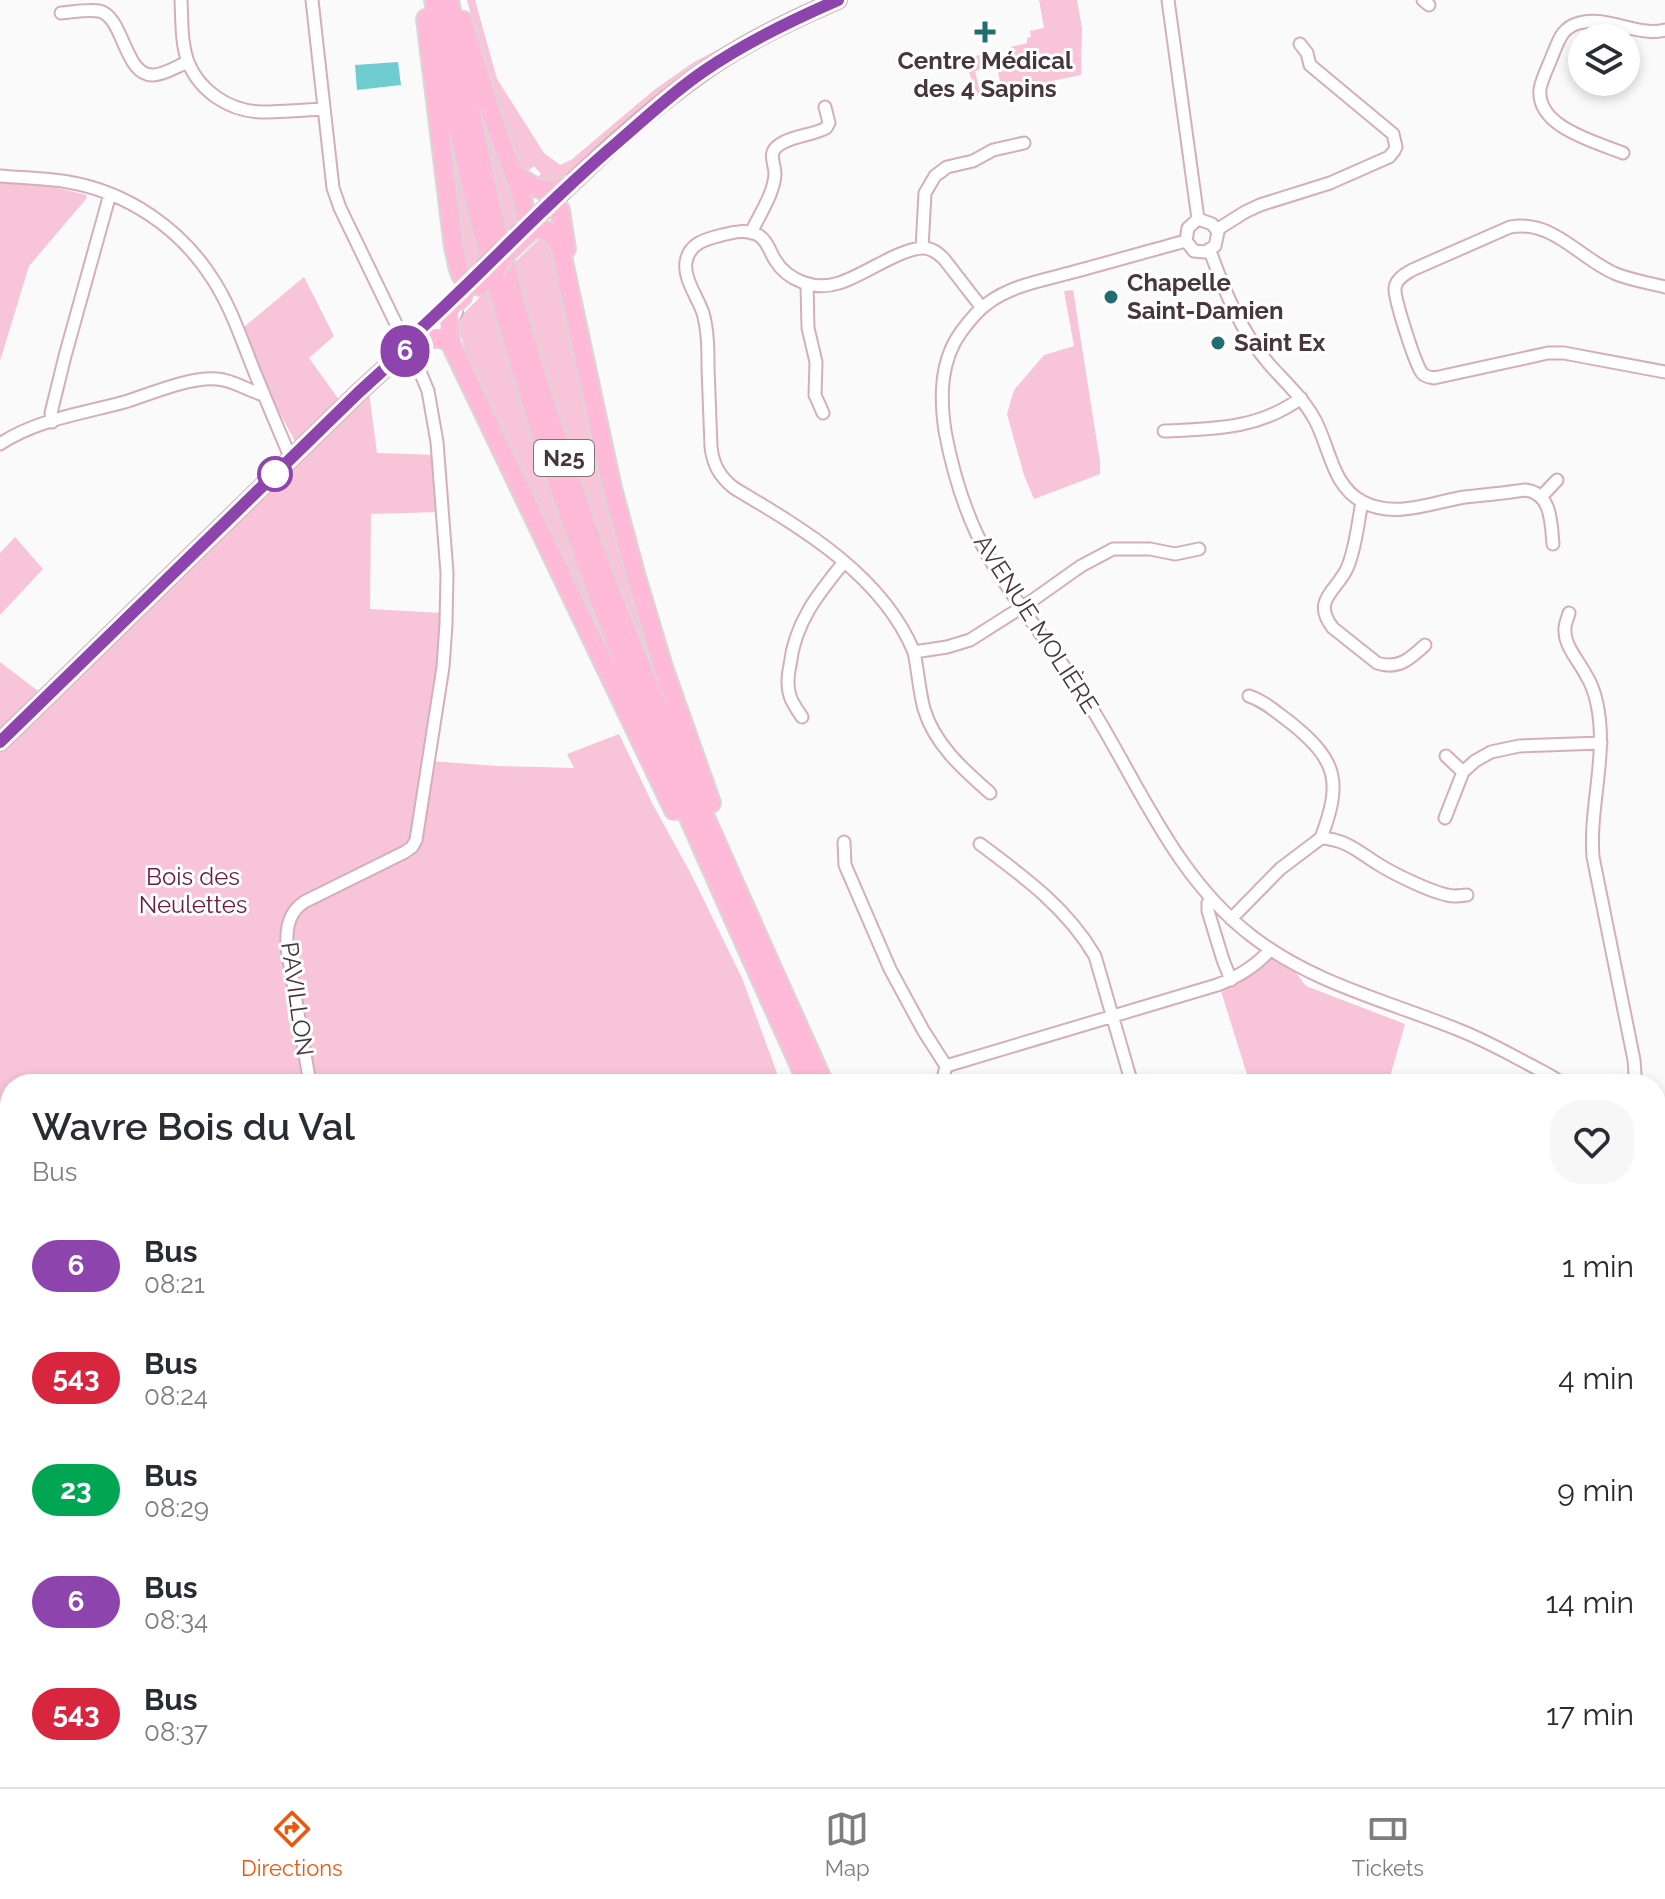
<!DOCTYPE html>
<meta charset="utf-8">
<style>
body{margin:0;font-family:Raleway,sans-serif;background:#f7f7f7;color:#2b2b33;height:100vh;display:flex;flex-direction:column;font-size:30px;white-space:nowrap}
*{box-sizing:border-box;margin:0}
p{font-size:26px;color:#7c7c81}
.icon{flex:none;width:44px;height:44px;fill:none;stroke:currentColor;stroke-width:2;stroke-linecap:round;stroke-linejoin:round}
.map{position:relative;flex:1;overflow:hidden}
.side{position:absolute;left:0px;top:1074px;width:1666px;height:714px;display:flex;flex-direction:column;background:#fff;border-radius:32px 32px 0 0;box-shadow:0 4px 12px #0003}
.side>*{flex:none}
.badge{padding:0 16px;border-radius:26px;font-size:28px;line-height:52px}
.controls{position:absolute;left:1568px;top:24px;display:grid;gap:16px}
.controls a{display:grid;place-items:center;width:72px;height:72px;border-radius:50%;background:#fff;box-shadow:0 4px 12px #0003;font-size:40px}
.map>.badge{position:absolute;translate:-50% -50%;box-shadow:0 0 0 4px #fff}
.round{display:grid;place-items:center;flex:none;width:84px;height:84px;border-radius:32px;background:#f7f7f7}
.summary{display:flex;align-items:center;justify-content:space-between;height:136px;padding:0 32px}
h1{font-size:38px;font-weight:600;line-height:60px}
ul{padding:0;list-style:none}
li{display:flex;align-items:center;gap:24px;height:112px;padding:0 32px}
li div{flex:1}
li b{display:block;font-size:30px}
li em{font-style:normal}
li .badge{min-width:88px;font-weight:700;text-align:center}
.menu{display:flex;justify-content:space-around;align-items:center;height:112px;border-top:2px solid #e1e1e2;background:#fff;font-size:22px;color:#7c7c81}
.menu a{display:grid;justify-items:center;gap:4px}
.menu .active{color:#ea580c}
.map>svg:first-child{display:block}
.green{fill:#f7c4d8}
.water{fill:#6fccd1}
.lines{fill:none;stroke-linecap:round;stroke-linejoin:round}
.minor-casing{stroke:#d4aebc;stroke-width:15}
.secondary-casing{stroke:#d4aebc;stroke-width:20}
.trunk-casing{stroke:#dad7d8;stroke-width:22}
.minor{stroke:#fff;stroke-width:11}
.secondary{stroke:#fff;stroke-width:16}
.trunk{stroke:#febad6;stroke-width:18}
.secondary-bridge-casing{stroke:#d4aebc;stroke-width:20;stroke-linecap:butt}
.trunk-bridge-casing{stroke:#dad7d8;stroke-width:22;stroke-linecap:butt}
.secondary-bridge{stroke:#fff;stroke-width:16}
.trunk-bridge{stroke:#febad6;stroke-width:18}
.line-casing{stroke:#fff;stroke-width:18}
.line{stroke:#8e44ad;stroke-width:12}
.poi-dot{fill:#216d71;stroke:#fff;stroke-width:3}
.stop-dot{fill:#fff;stroke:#8e44ad;stroke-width:4}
.labels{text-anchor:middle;stroke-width:6;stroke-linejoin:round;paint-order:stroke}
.shield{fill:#fff;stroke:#7e7377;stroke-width:2}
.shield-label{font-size:22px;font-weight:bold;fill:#47373d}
.poi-label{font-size:24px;font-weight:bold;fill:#47373d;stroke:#fff;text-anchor:start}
.street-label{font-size:24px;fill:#47373d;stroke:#fff}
.park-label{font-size:24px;fill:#6a1b43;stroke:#fff}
</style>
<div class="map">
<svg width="1665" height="1787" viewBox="0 0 1665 1787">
<rect width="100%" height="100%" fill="#fafafa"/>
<path class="green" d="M467,0H475L497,79L544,153L560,165L571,160L654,90L694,62L814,0H825L784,19L564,184L528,180L533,175L536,178L541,174L534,166L529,170L532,174L527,178C498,126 482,57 467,0Z
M1039,0H1077L1082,28L1081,75L978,96L968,70V61L974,56L988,54L994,67L975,71L980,91L1001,87L998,71L1017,66L1011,47L1027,43V38L1031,37L1030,31L1044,28Z
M472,71L522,212L517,230L508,238L515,262L540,238L553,243L686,755C615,579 546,400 500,215C488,168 481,119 472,71Z
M440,84L678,808L476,383L456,321L489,288L482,264L468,277L467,276Z
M0,181L40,184L87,195L86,199L29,266L0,361Z
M304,277L334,336L309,358L340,401L296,443L270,395L244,327Z
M1073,290L1100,462V474L1034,499L1024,475L1007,414L1014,390L1044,355L1074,346L1064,291Z
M369,393L377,453L437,455L440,512L371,514L370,609L442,613L432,704L412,836L406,846L409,856L419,846L424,826L431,761L497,766L574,768L567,754L619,734L652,803L690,872L742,978L781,1084H10V1628L0,1640V752Z
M15,537L43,569L0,615V553Z
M0,662L42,694L0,734Z
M1273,955L1294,970L1306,986L1405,1024L1388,1084H1250L1220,988L1251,974Z
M1656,1562L1665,1588V1654L1656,1644Z
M1656,1652L1665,1660V1787H1162L1158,1778H1656Z"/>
<path class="water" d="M398,62L401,85L357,90L355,65Z"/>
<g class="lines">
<g class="minor-casing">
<path id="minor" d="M181,0C182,20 181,43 188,62C200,92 230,111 261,112C282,112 303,110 324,109
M1168,0L1198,219
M1423,0L1429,5
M61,13C73,12 88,9 99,11C124,16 124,76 153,75C164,75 177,66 188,62
M1623,153C1596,142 1536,127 1540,89C1542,78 1549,65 1553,54C1559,39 1563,27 1579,23C1608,15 1636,37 1665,30
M0,176C22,178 45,178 68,182C127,192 180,228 212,278C230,305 241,338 253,368C265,398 278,428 291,459
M1198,219L1212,224L1218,232L1215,246L1205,252L1194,251L1186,241L1188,228Z
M1218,229L1245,212L1260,205L1330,183L1389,157L1394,151L1396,147L1393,134L1310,65L1307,53L1300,44
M751,233C759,215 774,194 775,174C775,163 767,153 779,145C793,135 811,136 826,128L829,123L825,107
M1186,241C1148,251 1111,262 1073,272C1045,280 1012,285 988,303C978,310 969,321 961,332C940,361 940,397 945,431C953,474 966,516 987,554C1016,605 1055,650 1086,699C1138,781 1173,876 1253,937C1314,984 1388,1001 1459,1030C1482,1039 1502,1050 1523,1061C1537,1069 1551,1075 1563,1084
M922,248L925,193L935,176L947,167L973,161L993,150L1024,143
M1210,251C1225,292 1240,330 1269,364C1285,382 1303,398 1315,420C1330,448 1332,486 1363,502C1395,519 1432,502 1465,497C1485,495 1505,493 1525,490C1552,493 1551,523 1553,544
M807,284L808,328L816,362L815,395L823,413
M1665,287C1649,283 1631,280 1616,274C1580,259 1553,219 1510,227L1412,270C1405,274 1396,279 1395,288C1394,298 1415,364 1422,373C1425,377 1430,377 1434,378L1548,353H1564L1665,372
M982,308L944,259C938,253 932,248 923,248C901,248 862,276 839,283C815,291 788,281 775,260C770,252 767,240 758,235C747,229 734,232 722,235C706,239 689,243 686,262C683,278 698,298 703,313C708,331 708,350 708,368C709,394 710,421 711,447C713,465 720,477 734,488C803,529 882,575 914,652L947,647L970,640L1033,600L1081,566L1113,549H1150L1175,554L1199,549
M52,422L51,413L65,356L110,194
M1164,431C1214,429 1259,429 1301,398
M0,444C37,419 86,413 128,401C152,393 193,376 217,379C234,380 248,391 264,395
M1541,497L1557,480
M1362,502C1358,522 1356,546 1348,566C1339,590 1310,599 1333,628L1377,663C1398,670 1410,659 1425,645
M1569,613C1568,618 1564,625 1565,631C1565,647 1579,661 1586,675C1591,683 1595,694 1597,704C1608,755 1589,806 1593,857L1634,1060L1635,1074L1632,1084
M914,652C918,671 919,690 924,709C935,745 963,769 990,793
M1249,696C1265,701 1277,713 1291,723C1338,761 1342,782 1321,838
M802,717C798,711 792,703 790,696C787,687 788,674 790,665C795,622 818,594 844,562
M1446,756L1463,772
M1445,818L1463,772L1475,761L1491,752L1519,746L1601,743
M844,842L845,865L890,969L923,1030L946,1066
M980,844C1023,876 1067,908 1095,956L1132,1084
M1211,899L1208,903V911L1223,960L1231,980
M1231,919L1280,869L1321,838C1345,839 1359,852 1378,864C1394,874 1436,895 1454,896C1459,896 1463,895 1467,895
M946,1066L1217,985C1238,977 1255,967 1270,950
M310,1084L287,948C286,929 288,913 304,902L405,852L412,847L416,840L443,667L446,624L447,573L437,442L428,391L419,369L405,350L398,328L340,208L333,188L312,0
M942,1084L946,1066
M1656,1241L1665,1266"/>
</g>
<g class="secondary-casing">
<path id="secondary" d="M519,234C578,177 636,119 703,72C745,42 791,20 838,0
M0,742L358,393L405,350L426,338L454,312"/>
</g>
<g class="trunk-casing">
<path id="trunk" d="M434,0C468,211 530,418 606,617C667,775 739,929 808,1084
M449,0C474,130 500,262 541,389C565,464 590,539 619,612C682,771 754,927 824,1084
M426,19L454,248C461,270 454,279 480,286
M463,21C474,58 485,96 498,133C511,168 525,195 528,233L511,249
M516,175C536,189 545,195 568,186
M560,210L566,249
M527,226C544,229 553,231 560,247L612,488L636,577L663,667L711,803
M465,287L462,297L449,309L450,342L674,810
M426,338H441L450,342
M1119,1778L1123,1787
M1135,1778L1139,1787"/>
</g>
<use href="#minor" class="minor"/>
<use href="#secondary" class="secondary"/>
<use href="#trunk" class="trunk"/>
<g class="secondary-bridge-casing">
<path id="secondary-bridge" d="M483,269L503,250"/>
</g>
<g class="trunk-bridge-casing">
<path id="trunk-bridge" d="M495,271L504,256L511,249"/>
</g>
<use href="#secondary-bridge" class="secondary-bridge"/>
<use href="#trunk-bridge" class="trunk-bridge"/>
</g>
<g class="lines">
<g class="line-casing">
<path id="line" d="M0,742L358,393L405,350L415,334C484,271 548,201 619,141C647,117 673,92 704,71C746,42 792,20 838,0"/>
</g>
<use href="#line" class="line"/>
</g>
<g class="poi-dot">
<path d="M981 20h8v8h8v8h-8v8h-8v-8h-8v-8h8z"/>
<circle cx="1111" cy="297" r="8"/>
<circle cx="1218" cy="343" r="8"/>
</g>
<circle class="stop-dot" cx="275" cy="474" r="16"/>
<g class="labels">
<rect class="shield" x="534" y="440" width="60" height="36" rx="6"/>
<g class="shield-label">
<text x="564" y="466">N25</text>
</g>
<g class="poi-label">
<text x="985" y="69" text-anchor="middle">Centre Médical<tspan x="985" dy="28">des 4 Sapins</tspan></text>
<text x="1127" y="291">Chapelle<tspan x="1127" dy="28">Saint-Damien</tspan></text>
<text x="1234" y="351">Saint Ex</text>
</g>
<g class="street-label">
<text transform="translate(1036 624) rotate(57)" y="8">AVENUE MOLIÈRE</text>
<text transform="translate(297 999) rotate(82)" y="8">PAVILLON</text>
</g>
<g class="park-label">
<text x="193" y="885">Bois des<tspan x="193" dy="28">Neulettes</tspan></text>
</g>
</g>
</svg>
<div class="controls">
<a><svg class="icon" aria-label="layers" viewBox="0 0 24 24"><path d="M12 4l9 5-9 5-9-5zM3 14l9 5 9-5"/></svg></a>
</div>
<b class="badge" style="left:405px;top:351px;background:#8e44ad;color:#fff">6</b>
<section class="side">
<div class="summary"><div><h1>Wavre Bois du Val</h1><p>Bus</p></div><a class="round"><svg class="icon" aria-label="heart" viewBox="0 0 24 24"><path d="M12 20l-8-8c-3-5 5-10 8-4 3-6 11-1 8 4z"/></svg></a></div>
<ul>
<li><span class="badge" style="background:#8e44ad;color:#fff">6</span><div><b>Bus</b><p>08:21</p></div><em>1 min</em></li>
<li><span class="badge" style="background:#d7263d;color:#fff">543</span><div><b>Bus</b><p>08:24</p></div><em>4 min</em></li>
<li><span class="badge" style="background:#00a651;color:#fff">23</span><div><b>Bus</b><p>08:29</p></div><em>9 min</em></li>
<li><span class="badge" style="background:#8e44ad;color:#fff">6</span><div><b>Bus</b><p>08:34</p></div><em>14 min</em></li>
<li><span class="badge" style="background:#d7263d;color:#fff">543</span><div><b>Bus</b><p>08:37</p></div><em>17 min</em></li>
</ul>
</section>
</div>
<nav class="menu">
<a class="active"><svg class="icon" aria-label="directions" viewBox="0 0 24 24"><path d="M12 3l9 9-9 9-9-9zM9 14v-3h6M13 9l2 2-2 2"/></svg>Directions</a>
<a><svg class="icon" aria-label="map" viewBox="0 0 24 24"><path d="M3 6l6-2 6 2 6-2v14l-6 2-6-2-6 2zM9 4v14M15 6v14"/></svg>Map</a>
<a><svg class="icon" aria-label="tickets" viewBox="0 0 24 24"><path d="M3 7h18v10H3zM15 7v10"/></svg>Tickets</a>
</nav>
